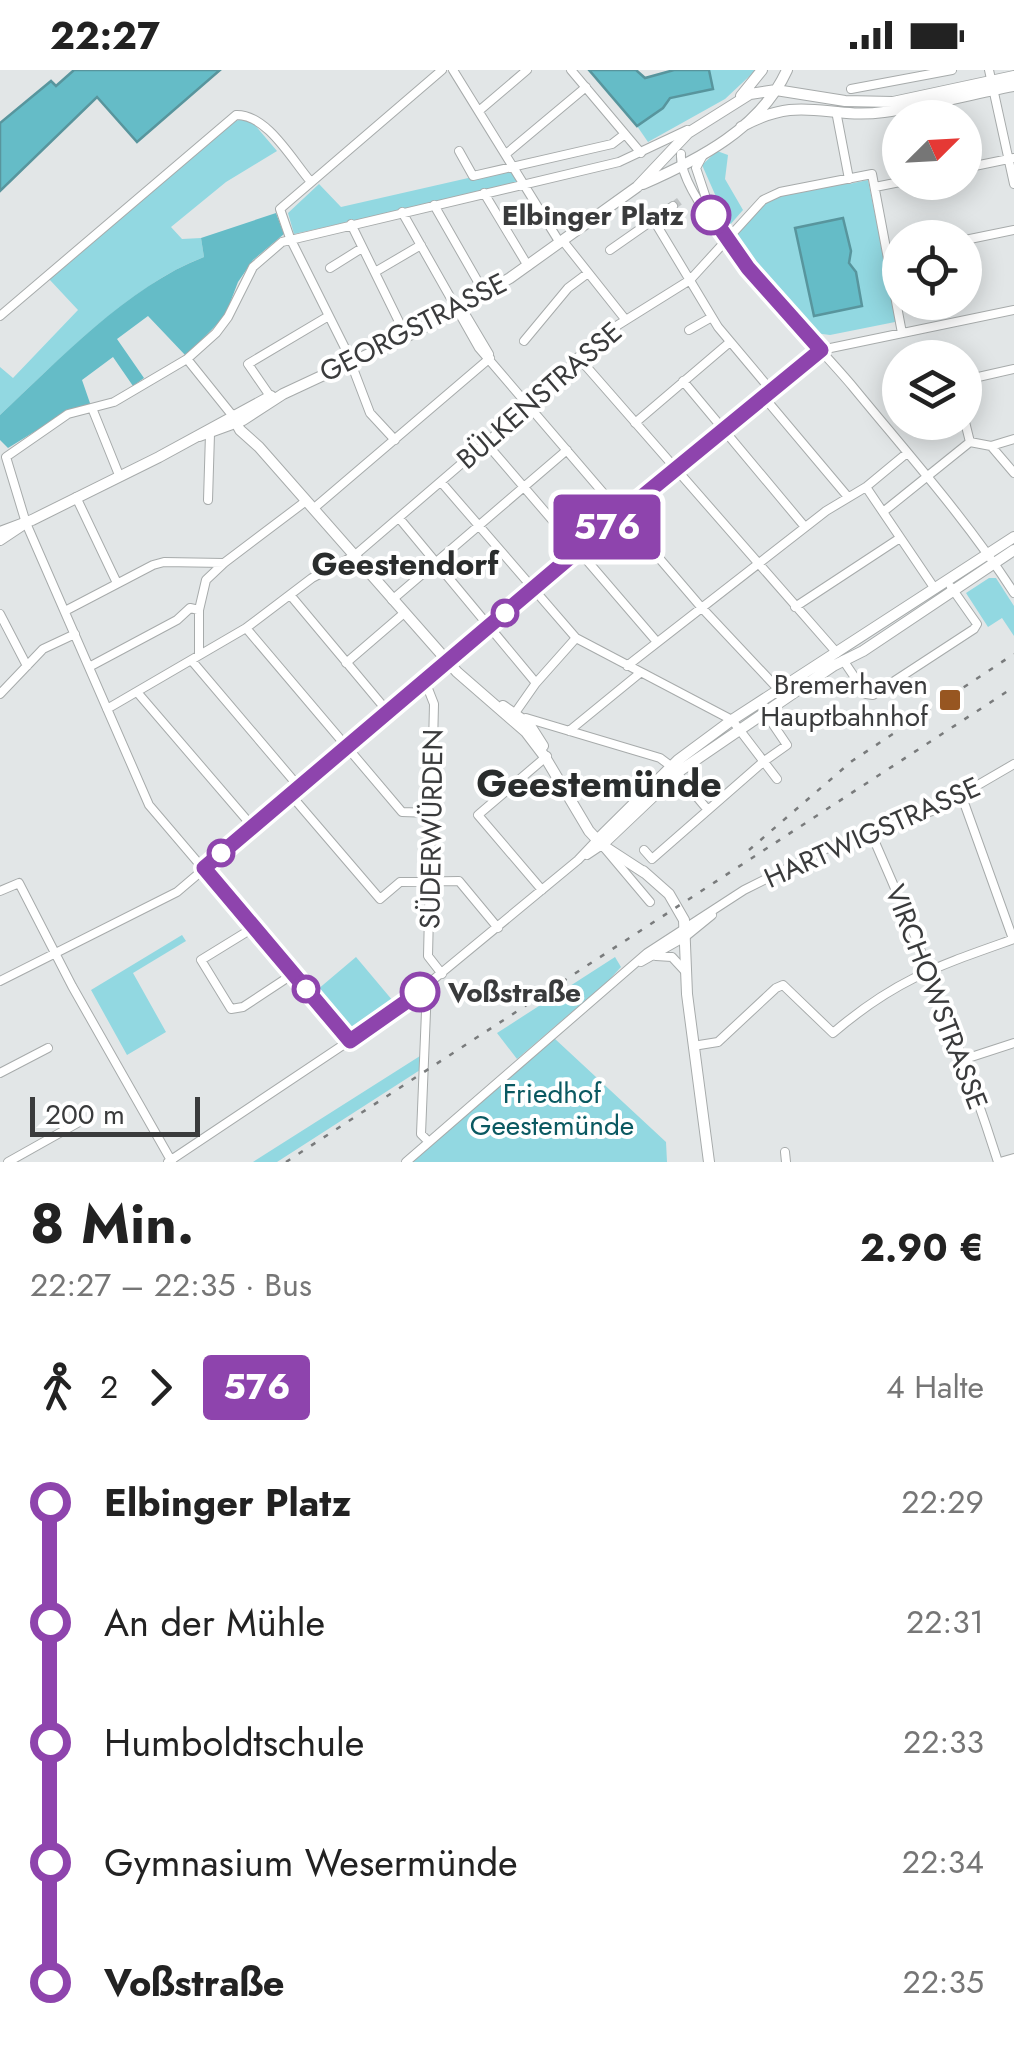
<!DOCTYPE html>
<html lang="de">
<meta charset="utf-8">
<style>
body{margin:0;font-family:Jost,sans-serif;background:#f2f2f2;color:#222;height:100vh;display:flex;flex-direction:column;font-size:38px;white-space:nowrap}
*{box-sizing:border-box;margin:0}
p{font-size:32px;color:#767676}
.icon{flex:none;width:55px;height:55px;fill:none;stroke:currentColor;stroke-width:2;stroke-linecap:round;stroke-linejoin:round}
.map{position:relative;height:1092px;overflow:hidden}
.side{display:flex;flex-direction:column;background:#fff;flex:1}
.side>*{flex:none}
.badge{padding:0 20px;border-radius:8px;font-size:35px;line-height:65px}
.needle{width:65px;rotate:66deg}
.buttons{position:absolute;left:882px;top:30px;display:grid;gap:20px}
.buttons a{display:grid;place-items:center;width:100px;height:100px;border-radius:50%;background:#fff;box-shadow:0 5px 25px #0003;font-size:50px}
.scale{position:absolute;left:30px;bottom:25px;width:170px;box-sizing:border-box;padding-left:10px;border:5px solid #3a3b3c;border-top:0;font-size:28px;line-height:35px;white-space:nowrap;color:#3a3b3c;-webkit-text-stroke:8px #fff;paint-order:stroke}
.map>.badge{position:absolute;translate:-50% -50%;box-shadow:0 0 0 5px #fff}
.legs{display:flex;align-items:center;gap:15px;height:110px;padding:0 30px;font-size:32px}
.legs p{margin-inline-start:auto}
.summary{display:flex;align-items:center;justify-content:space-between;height:170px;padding:0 30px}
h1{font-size:55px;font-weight:700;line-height:75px}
ul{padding:0 30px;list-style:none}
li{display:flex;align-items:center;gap:35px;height:120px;font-size:38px}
li i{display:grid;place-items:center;width:15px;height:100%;margin:0 12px;background:currentColor}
li i::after{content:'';width:25px;height:25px;margin:-12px;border:8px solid;border-radius:50%;background:#fff}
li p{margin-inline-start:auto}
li:first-child i{background:linear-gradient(#0000 50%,currentColor 0)}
li:last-child i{background:linear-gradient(currentColor 50%,#0000 0)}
.status{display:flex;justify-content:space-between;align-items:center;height:70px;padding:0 50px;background:#fff;direction:ltr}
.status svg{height:28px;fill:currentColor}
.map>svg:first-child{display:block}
.green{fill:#92d8e1}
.forest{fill:#65bcc7}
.water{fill:#65bcc7;stroke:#58959d;stroke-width:2.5}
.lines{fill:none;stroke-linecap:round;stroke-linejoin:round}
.minor-tunnel{stroke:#c0c4c5;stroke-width:8;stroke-dasharray:8 4;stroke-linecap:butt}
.minor-casing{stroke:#a7abab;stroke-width:10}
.major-casing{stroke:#a7abab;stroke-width:12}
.minor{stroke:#fff;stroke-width:8}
.major{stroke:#fff;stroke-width:10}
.rail{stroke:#797b7c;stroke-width:2.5;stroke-dasharray:5 10;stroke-linecap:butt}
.line-1-casing{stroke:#fff;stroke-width:22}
.line-1{stroke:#8e44ad;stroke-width:15}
.stop-1-dot{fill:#fff;stroke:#8e44ad;stroke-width:5}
.poi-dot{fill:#975621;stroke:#fff;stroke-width:4}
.labels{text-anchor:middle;stroke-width:8;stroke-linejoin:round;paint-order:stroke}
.stop-label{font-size:28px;font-weight:bold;fill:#3a3b3c;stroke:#fff;text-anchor:end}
.street-label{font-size:28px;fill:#3a3b3c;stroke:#fff}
.poi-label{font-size:28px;fill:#3a3b3c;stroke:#fff;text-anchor:end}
.park-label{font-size:28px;fill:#0a5961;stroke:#fff}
.quarter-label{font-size:32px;font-weight:bold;fill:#2a2d2d;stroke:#fff}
.district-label{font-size:38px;font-weight:bold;fill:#2a2d2d;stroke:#fff}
</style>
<div class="status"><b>22:27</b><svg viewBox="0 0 49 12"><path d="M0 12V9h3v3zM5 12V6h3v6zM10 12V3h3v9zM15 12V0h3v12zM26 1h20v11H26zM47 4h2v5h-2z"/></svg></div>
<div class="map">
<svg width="1014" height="1092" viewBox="0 0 1014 1092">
<rect width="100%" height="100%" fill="#e2e6e7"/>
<path class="green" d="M709,0H756L725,29L648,72L637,56L663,38L670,28L712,19Z
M243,49L254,54L277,81L226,112L171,157L182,169L201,168L204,187C130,215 58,291 0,345V297L13,308L78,240L49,209L231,52Z
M717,81L728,85L725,109L743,140L729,156L702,95Z
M512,98L522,113L294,164L288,143L319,114L341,137Z
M868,110L896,248L895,252L830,265L815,263L735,171L734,165L764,131L783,124L844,111L849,114Z
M989,508H996L1014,536V566L1002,548L988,557L966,523Z
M182,865L186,871L133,903L166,962L127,985L91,920Z
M356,887L393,931L351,962L317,920Z
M615,887L621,897L608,911L517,989L497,963Z
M554,968L666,1072L667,1092H410Z
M420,986V1000L277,1092H253Z"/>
<path class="forest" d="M276,143L284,164L253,190L238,212L225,246L186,286L148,246L117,269L144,308L133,316L113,287L82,310L91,336L47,354L8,378L0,370V345C59,290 128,216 204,187L201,168Z"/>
<path class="water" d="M74,0H220L137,72L97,27L0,121V53L51,11L56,16Z
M589,0H636L645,8L674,0H709L713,19L670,28L663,38L637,56Z
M843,148L851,181L849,193L856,202L862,236L814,246L795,158Z"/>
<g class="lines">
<path class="minor-tunnel" d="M673,136L681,130"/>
<g class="minor-casing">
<path id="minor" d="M453,0L560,173
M571,0L641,83
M989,0L1014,114
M851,19L952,0
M480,40L527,0
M836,41L849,109
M459,81L473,106L612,74L625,64
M506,84L586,17
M681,84C677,135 817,273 853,317C908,384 967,450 1014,523
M703,85L696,98L712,146
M965,98L1014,88
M875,117L900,112
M484,123L528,196
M434,135L485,224
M402,142L479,278L701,537L780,621
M653,149L718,257L770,319
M351,154L406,266
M965,170L1014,160
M563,171L625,249
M610,180L673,136
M330,198L362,178
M375,202L421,175
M458,239L467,247L489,284
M0,246L236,45C267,44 292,90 311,112
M689,260L712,247
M524,271L568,218L588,203
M578,287L837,583
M187,289L232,345
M965,310L1014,299
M683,311L805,457
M270,326L248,294L327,247
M763,326L848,427
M92,338L119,405
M965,352L970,372L991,376L1014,403
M635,353L730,272
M395,370L370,343L346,280L290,168L280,139L442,0
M486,373L657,572
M991,376L1014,369
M441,412L576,568L732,650L777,709
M866,417L935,519
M76,427L117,513
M208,430L210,364
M313,439L490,288
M883,442L970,372
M399,448L536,613
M291,526L388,642
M392,530L567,380
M795,537L900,468
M65,541L153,495L164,492L224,493
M0,544L27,596
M246,558L402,742L432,743
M199,585V540L206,510L224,493L306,431
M843,590L866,624L873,625L974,559L977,554L951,517
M192,591L299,717
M346,593L403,544
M627,596L826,441L866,417L907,383
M89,597L177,550L190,538L199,540
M425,611L434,634L428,886L442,904
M137,622L252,756
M0,624L43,579L75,564
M107,639L246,558L312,508L354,486L524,340L602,265L690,210L763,130L780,122L872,104L902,263
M515,643L536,613L576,568
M526,648L660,688L672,697L707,739
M569,661L640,603
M290,724L380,829L400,812L459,811L498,858
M962,727L1013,869
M871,763C919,872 962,979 998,1092
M644,780L652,789L763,692L787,675L766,644
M587,785L602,775L650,832
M542,820L478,745L547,686
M0,821L19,813L72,916L172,1092
M253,858L201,890L231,939L243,937L293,904
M656,886L672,887L684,900
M641,892L685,867L712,845
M0,911L177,822L621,444L821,280L1014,240
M427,917L421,1064L429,1072
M350,971L149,735L26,453L6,387L68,344L114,332L187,289L216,263L228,247L253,197L282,172L619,92L687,60
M693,976L718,972L776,918L783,915L833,963C896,909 938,896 1014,869
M965,989L1014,973
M0,1003L48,978
M785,1082L786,1092
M8,1092L81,1051
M168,1092L400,937L578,790L597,770
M406,1092L647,883L744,820L832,776L935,740L1014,694
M1000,1092L1014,1088"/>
</g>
<g class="major-casing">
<path id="major" d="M741,26L762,0
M741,57C802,23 826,50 884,42C928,36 971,24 1014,16
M643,114C698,90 761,58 787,0
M232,345L240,360L259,377L457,602L526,662L545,687L589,761L602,775L645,803
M199,366L243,350L283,324L416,262L510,208L637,117L688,63L750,24L776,20L845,31L893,32L1014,6
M0,462L32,450L159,387L271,326
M0,470L24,454
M503,636L529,654L543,676
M597,770L678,690L732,650L1014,467
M602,775L681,700L833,596L863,581L1014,480
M643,801L669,824L684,850L687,924L709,1092"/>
</g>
<use href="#minor" class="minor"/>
<use href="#major" class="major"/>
<path class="rail" d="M749,780L852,691L1014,584
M286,1092L1014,617"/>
</g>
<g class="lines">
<g class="line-1-casing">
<path id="line-1" d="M420,922L350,971L204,798L621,444L821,280L748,198L711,145"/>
</g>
<use href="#line-1" class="line-1"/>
</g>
<g class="stop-1-dot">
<circle cx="711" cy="145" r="18"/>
<circle cx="505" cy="543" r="12"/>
<circle cx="221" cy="783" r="12"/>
<circle cx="306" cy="919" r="12"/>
<circle cx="420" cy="922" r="18"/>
</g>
<rect class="poi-dot" x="938" y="618" width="24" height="24" rx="5"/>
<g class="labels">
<g class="stop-label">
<text x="684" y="155">Elbinger Platz</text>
<text x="448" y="932" text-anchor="start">Voßstraße</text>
</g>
<g class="street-label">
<text transform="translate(413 257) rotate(-27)" y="10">GEORGSTRASSE</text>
<text transform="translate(539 325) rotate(-41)" y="10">BÜLKENSTRASSE</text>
<text transform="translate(431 759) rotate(-89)" y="10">SÜDERWÜRDEN</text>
<text transform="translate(872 762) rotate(-24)" y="10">HARTWIGSTRASSE</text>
<text transform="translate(937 927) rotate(69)" y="10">VIRCHOWSTRASSE</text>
</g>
<g class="poi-label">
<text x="928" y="624">Bremerhaven<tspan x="928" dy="32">Hauptbahnhof</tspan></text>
</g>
<g class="park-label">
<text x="552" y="1033">Friedhof<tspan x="552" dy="32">Geestemünde</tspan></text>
</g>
<g class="quarter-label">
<text x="405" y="505">Geestendorf</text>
</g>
<g class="district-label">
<text x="599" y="727">Geestemünde</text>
</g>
</g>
</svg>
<div class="buttons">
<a><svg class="needle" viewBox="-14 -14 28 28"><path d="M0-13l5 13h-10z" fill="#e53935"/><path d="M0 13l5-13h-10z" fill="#767676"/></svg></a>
<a><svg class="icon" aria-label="locate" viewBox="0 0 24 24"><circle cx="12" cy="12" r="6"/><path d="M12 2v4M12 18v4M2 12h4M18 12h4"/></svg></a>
<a><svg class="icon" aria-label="layers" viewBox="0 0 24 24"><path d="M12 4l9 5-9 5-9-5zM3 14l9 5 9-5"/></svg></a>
</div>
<div class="scale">200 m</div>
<b class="badge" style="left:607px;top:457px;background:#8e44ad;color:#fff">576</b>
</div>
<section class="side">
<div class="summary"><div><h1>8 Min.</h1><p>22:27 – 22:35 · Bus</p></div><b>2.90 €</b></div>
<div class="legs"><svg class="icon" aria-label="walk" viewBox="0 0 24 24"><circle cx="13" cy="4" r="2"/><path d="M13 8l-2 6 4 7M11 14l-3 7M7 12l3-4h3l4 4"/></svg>2<svg class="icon" aria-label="forward" viewBox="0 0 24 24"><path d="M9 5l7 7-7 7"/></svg><b class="badge" style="background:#8e44ad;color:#fff">576</b><p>4 Halte</p></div>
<ul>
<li><i style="color:#8e44ad"></i><b>Elbinger Platz</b><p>22:29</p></li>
<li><i style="color:#8e44ad"></i><span>An der Mühle</span><p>22:31</p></li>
<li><i style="color:#8e44ad"></i><span>Humboldtschule</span><p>22:33</p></li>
<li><i style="color:#8e44ad"></i><span>Gymnasium Wesermünde</span><p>22:34</p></li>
<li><i style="color:#8e44ad"></i><b>Voßstraße</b><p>22:35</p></li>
</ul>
</section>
